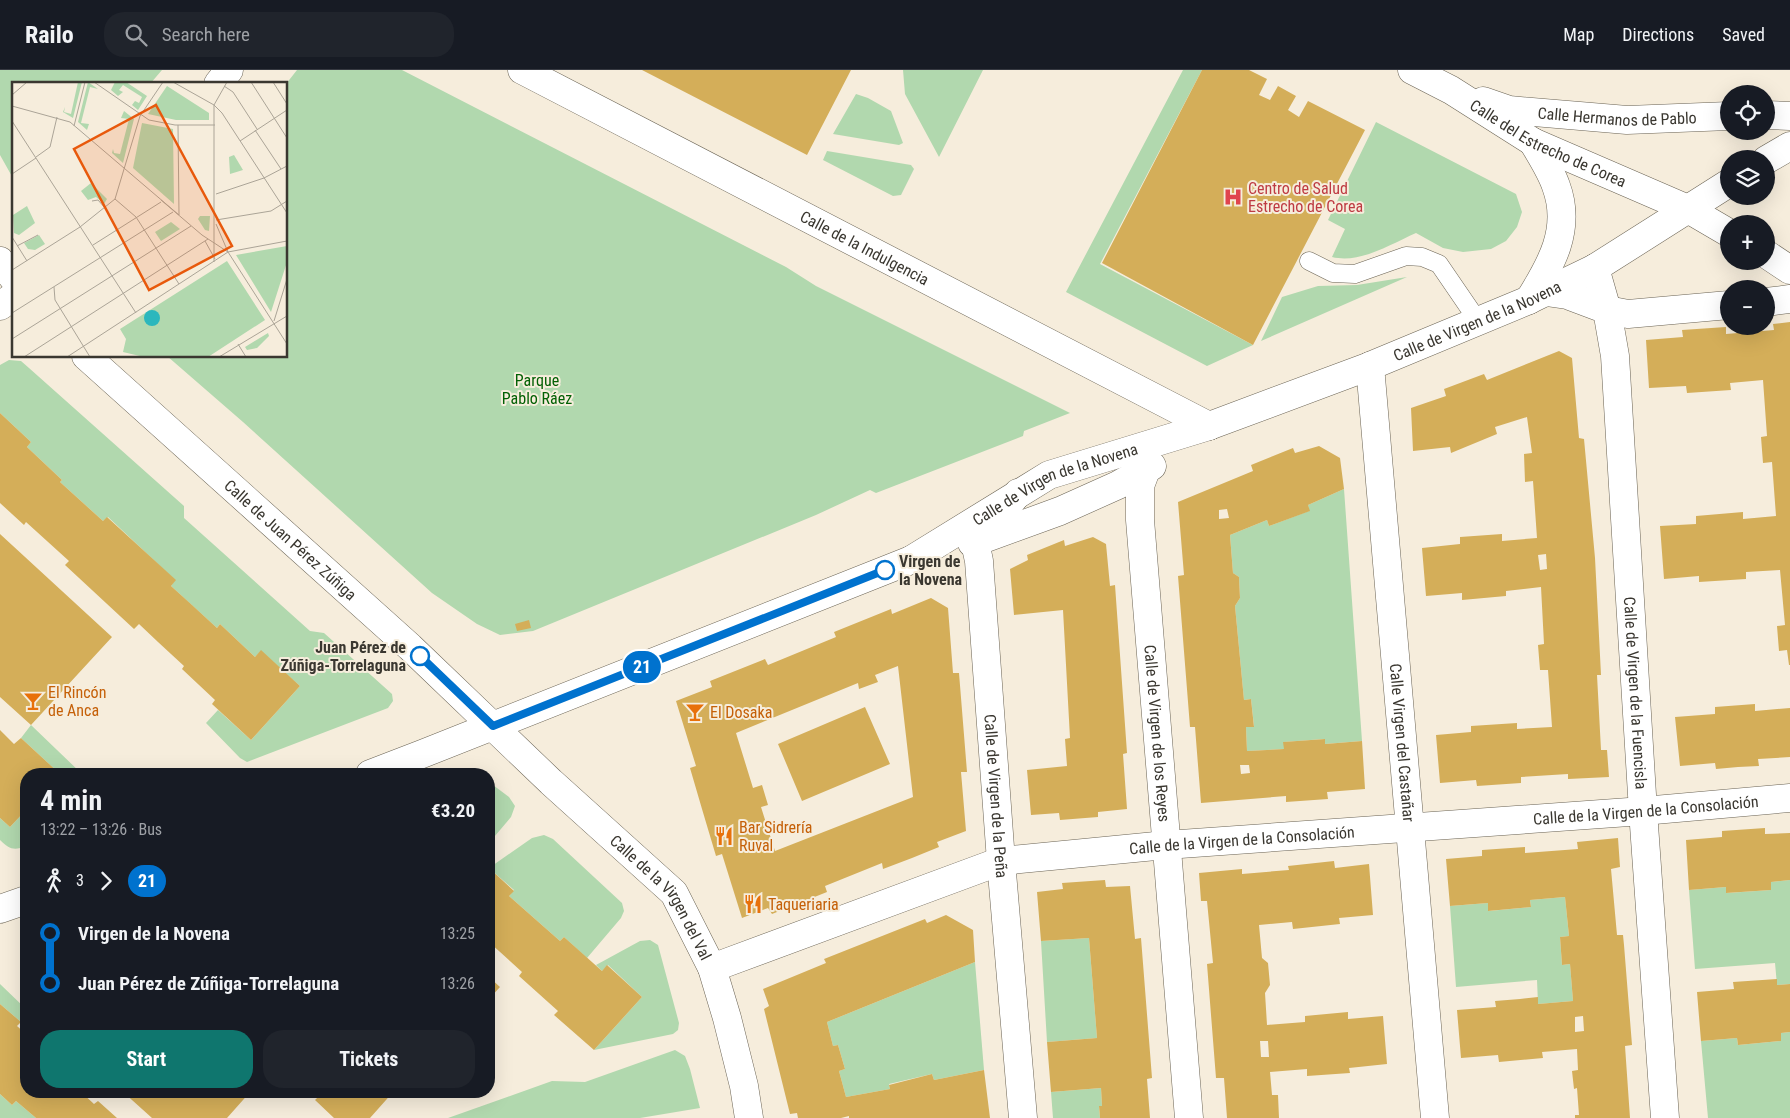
<!DOCTYPE html>
<meta charset="utf-8">
<style>
body{margin:0;font-family:"Roboto Condensed",sans-serif;background:#20242c;color:#f1f3f6;height:100vh;display:flex;flex-direction:column;font-size:19px;white-space:nowrap}
*{box-sizing:border-box;margin:0}
p{font-size:16px;color:#9ea1a6}
.icon{flex:none;width:28px;height:28px;fill:none;stroke:currentColor;stroke-width:2;stroke-linecap:round;stroke-linejoin:round}
.map{position:relative;flex:1;overflow:hidden}
.panel{position:absolute;left:20px;top:698px;width:475px;height:330px;display:flex;flex-direction:column;background:#171b24;border-radius:20px;box-shadow:0 5px 20px #0002}
.panel>*{flex:none}
.badge{padding:0 10px;border-radius:16px;font-size:18px;line-height:32px}
.tools{position:absolute;left:1720px;top:15px;display:grid;gap:10px}
.tools a{display:grid;place-items:center;width:55px;height:55px;border-radius:50%;background:#171b24;box-shadow:0 5px 20px #0002;font-size:25px}
.map>.badge{position:absolute;translate:-50% -50%;box-shadow:0 0 0 2px #fff}
.legs{display:flex;align-items:center;gap:8px;height:55px;padding:0 20px;font-size:16px}
.legs p{margin-inline-start:auto}
.headline{display:flex;align-items:center;justify-content:space-between;height:85px;padding:0 20px}
h1{font-size:28px;font-weight:700;line-height:38px}
.action{display:flex;gap:10px;margin-top:auto;padding:10px 20px}
.action a{flex:1;height:58px;border-radius:20px;background:#0f766e;color:#fff;font-size:20px;font-weight:700;line-height:58px;text-align:center}
.action a+a{background:#20242c;color:#f1f3f6}
ul{padding:0 20px;list-style:none}
li{display:flex;align-items:center;gap:18px;height:50px;font-size:19px}
li i{display:grid;place-items:center;width:8px;height:100%;margin:0 6px;background:currentColor}
li i::after{content:'';width:12px;height:12px;margin:-6px;border:4px solid;border-radius:50%;background:#171b24}
li p{margin-inline-start:auto}
li:first-child i{background:linear-gradient(#0000 50%,currentColor 0)}
li:last-child i{background:linear-gradient(currentColor 50%,#0000 0)}
header{display:flex;align-items:center;gap:30px;box-sizing:border-box;height:70px;padding:0 25px;background:#171b24;border-bottom:1px solid #363941}
header strong{font-size:24px}
nav{display:flex;gap:28px;margin-inline-start:auto;font-size:18px}
.search{width:350px;height:45px;background:#20242c;display:flex;align-items:center;gap:12px;box-sizing:border-box;padding:0 18px;border-radius:20px;color:#9ea1a6;font-size:19px}
.map>svg:first-child{display:block}
.green{fill:#b1d8ae}
.building{fill:#d4ae59;fill-rule:evenodd}
.lines{fill:none;stroke-linecap:round;stroke-linejoin:round}
.service-casing{stroke:#6a6354;stroke-width:19}
.minor-casing{stroke:#6a6354;stroke-width:29}
.tertiary-casing{stroke:#6a6354;stroke-width:29}
.service{stroke:#fff;stroke-width:18}
.minor{stroke:#fff;stroke-width:28}
.tertiary{stroke:#fff;stroke-width:28}
.line-1-casing{stroke:#fff;stroke-width:11}
.line-1{stroke:#0072ce;stroke-width:8}
.stop-1-dot{fill:#fff;stroke:#0072ce;stroke-width:2.5}
.labels{text-anchor:middle;stroke-width:4;stroke-linejoin:round;paint-order:stroke}
.street-label{font-size:16px;fill:#3a3730;stroke:#f6eddc}
.health-label{font-size:16px;fill:#be3a42;stroke:#f6eddc;text-anchor:start}
.park-label{font-size:16px;fill:#026004;stroke:#f6eddc}
.stop-label{font-size:16px;font-weight:bold;fill:#3a3730;stroke:#f6eddc;text-anchor:start}
.food-label{font-size:16px;fill:#c56008;stroke:#f6eddc;text-anchor:start}
.inset-road{fill:none;stroke:#aba497;stroke-width:1}
.view{fill:#e8590c;fill-opacity:0.15;stroke:#e8590c;stroke-width:2.5}
.inset-edge{fill:none;stroke:#3a3730;stroke-width:2.5}
</style>
<header>
<strong>Railo</strong>
<div class="search"><svg class="icon" aria-label="search" viewBox="0 0 24 24"><circle cx="10" cy="10" r="6"/><path d="M15 15l6 6"/></svg>Search here</div>
<nav><a>Map</a><a>Directions</a><a>Saved</a></nav>
</header>
<div class="map">
<svg width="1790" height="1048" viewBox="0 0 1790 1048">
<rect width="100%" height="100%" fill="#f6eddc"/>
<path class="green" d="M0,0H162L150,14H14V110L0,85Z
M297,0H402L786,197L816,216L1070,343L1024,361L1023,366L876,423L870,420L816,445L533,561L500,565L477,554L432,523L243,352L167,286H286V14Z
M903,0H983L939,87L905,24Z
M1183,0H1202L1100,194L1253,275L1207,296L1066,222Z
M856,24L868,28L891,41L903,73L899,75L833,64Z
M1376,52L1516,124L1522,142L1517,157L1506,171L1491,179L1463,182L1443,178L1416,163C1391,174 1360,194 1332,187L1345,159L1328,150Z
M827,81L911,95L914,99L901,125L893,126L823,90Z
M1407,207L1261,271L1282,227L1318,216L1357,215Z
M9,290L21,291L29,298L184,436V448L310,561L324,563L392,624L393,631L388,638L247,692L240,688L206,653L218,640L251,670L300,616L261,581L255,587L220,554L217,558L171,516L175,510L108,447L103,451L60,412L62,410L27,377L31,372L0,343V295Z
M1344,419L1362,671L1325,674L1324,669L1284,672V679L1247,681L1246,657L1254,656L1251,629L1244,630L1235,536L1240,528L1239,507L1233,503L1230,465L1267,450L1269,456L1309,441L1308,435Z
M31,655L82,704H60L21,668Z
M489,712L509,727L515,736L511,747L489,773Z
M26,740V776C14,781 9,779 0,770V748L10,757Z
M544,765L553,769L622,833L624,841L621,848L587,888L564,867L560,871L509,826L514,820L489,798L532,768Z
M1790,810V914L1777,915L1775,893L1695,899L1689,820L1726,817L1727,823L1771,820V812Z
M1565,827L1569,866L1560,867L1562,895L1570,894L1573,931L1538,934L1537,910L1456,917L1450,836L1488,833L1489,841L1531,837L1530,830Z
M1089,868L1097,968L1047,972L1041,871Z
M650,870L658,875L679,953L678,960L673,964L594,980L642,927L608,895L602,901L596,895L640,871Z
M975,892L984,1000L934,1010L932,1004L889,1014L890,1019L846,1027L839,1001L845,999L838,975L833,976L827,952Z
M0,914L26,939V946L21,952L0,934Z
M1790,962V1048H1708L1701,971L1737,968L1738,975L1781,971V963Z
M675,980L685,986L690,999L700,1038L640,1048H448L552,1011L585,1012Z
M1101,1018L1102,1036L1099,1037L1100,1048H1053L1051,1022Z
M0,1024L12,1035L16,1031L36,1048H0Z"/>
<path class="building" d="M642,0H851L807,85Z
M1202,0H1249L1267,9L1259,25L1270,30L1278,16L1296,26L1288,40L1299,47L1308,31L1365,60L1253,275L1102,193Z
M1790,252V595H1789L1787,580L1779,581L1777,556L1785,555L1780,500L1746,502V509L1699,512V506L1664,509L1660,456L1696,454V446L1743,442V449L1776,446L1772,392L1763,393L1761,367L1767,366L1763,310L1730,313L1731,320L1687,323L1686,316L1649,318L1646,270L1683,267L1682,260L1726,257V264L1774,260L1773,254Z
M1559,281L1572,288L1579,368L1584,369L1595,488L1601,605H1597L1601,680H1607L1609,707L1568,709V704L1521,707V713L1477,716L1476,710L1440,713L1436,665L1471,662V656L1517,653V659L1552,657L1548,600H1540L1538,575L1544,574L1541,517L1506,521V526L1462,530V523L1426,526L1422,478L1460,474V467L1502,464V471L1537,468L1533,411L1525,412L1524,384L1532,383L1527,347L1495,357L1497,364L1451,383L1450,377L1413,381L1411,338L1446,326L1444,319L1484,304L1487,310ZM1546,484L1547,499L1540,500L1538,485Z
M0,343L31,372L27,377L62,410L60,412L103,451L107,447L176,510L171,516L192,535L217,558L220,554L255,587L261,580L300,616L251,670L212,634L215,630L182,599L184,596L158,572L139,554L134,559L65,495L69,491L26,452L24,455L0,433Z
M1319,376L1340,388L1344,419L1308,435L1310,441L1269,456L1267,450L1230,465L1233,503L1239,507L1240,528L1235,536L1244,630L1251,629L1254,657H1246L1247,681L1284,679L1283,672L1325,669V674L1362,671L1365,719L1327,722L1328,729L1286,732V726L1201,733L1195,657H1190L1178,506L1184,505L1178,432L1253,401L1251,395L1293,378L1295,383ZM1227,439L1229,448L1219,449V440ZM1240,695H1249L1250,703L1241,704Z
M0,464L112,567L31,655L0,627Z
M1093,467L1106,474L1110,516L1115,515L1127,683L1123,684L1127,739L1098,742V747L1060,750L1059,743L1031,745L1027,700L1067,696L1065,669L1070,668L1063,540L1014,545L1010,499L1028,490L1027,485L1064,470L1065,476Z
M931,528L948,538L953,603H959L967,702H961L966,761L937,772L939,777L912,788L883,799L882,793L825,816L827,822L772,844L768,838L742,848L722,784L716,786L702,739L690,698L696,696L676,631L712,617L710,611L765,589L768,595L836,567L834,562L891,539L892,544ZM898,596L913,727L775,781L761,737L768,735L762,715L753,718L736,663L858,613L859,619L878,612L875,605Z
M529,550L531,558L517,561L515,554Z
M1755,634V641L1790,638V687L1758,689L1759,696L1738,697L1716,699L1715,693L1680,696L1675,647L1715,644V637Z
M865,637L890,694L802,731L778,674Z
M0,660L14,674L21,668L60,704H26V740L10,757L0,748Z
M1765,758V764L1790,763V810L1771,812V820L1726,823V817L1689,820L1686,770L1722,767V761Z
M1618,768L1620,797L1611,799L1617,865H1623L1624,875L1632,975L1625,976L1630,1048H1575V1045H1579L1577,1018L1574,1019L1572,1001L1578,1000L1577,979L1542,982L1543,988L1499,992L1498,985L1461,988L1457,940L1496,937L1495,931L1520,929L1538,927V934L1573,931L1570,894L1562,895L1560,867L1569,866L1565,827L1530,830L1531,837L1488,841V833L1450,836L1446,789L1482,786V780L1525,777V783L1578,779L1577,772ZM1583,946L1584,961L1575,962V947Z
M1334,791L1335,798L1369,794L1373,845L1339,848L1340,854L1293,859L1292,852L1259,855L1262,888L1268,893L1270,915L1265,923L1267,955L1305,952V946L1348,942V949L1383,946L1387,994L1349,998L1350,1003L1307,1006V999L1270,1002L1272,1025H1278L1279,1048H1227L1224,1008H1216L1207,894L1213,893L1207,831H1201L1199,803L1242,799V804L1289,800L1288,796ZM1260,971H1268L1269,987H1261Z
M489,798L514,821L509,826L560,871L564,867L602,901L607,895L642,927L594,980L554,945L558,941L519,906L522,902L489,872Z
M1105,810L1106,817L1130,816L1135,869L1141,868L1152,1008L1147,1009L1150,1048H1100L1099,1036H1102L1101,1018L1051,1022L1047,972L1097,968L1089,868L1041,871L1037,822L1063,819L1062,813Z
M946,845L973,860L975,892L827,952L833,976L838,975L845,999L839,1001L846,1027L890,1019L889,1015L932,1004L934,1010L984,1000L990,1048H849V1046L841,1048H798L797,1043L790,1044L764,939L769,936L763,919L826,893L824,889L925,849L927,853Z
M489,907L500,917L489,929Z
M1777,909V915L1790,914V962L1781,963V971L1738,975L1737,968L1701,971L1697,922L1734,919L1733,912Z
M0,934L21,952L17,956L26,964V1021H80L94,1034L98,1031L117,1048H36L16,1031L12,1035L0,1024Z
M122,1021H251L227,1048H152Z
M311,1021H394L370,1048H334L315,1030L318,1027Z"/>
<g class="lines">
<g class="service-casing">
<path id="service" d="M1309,191L1333,203L1355,204L1406,186L1422,187L1439,194L1478,251"/>
</g>
<g class="minor-casing">
<g id="minor">
<path id="s1" d="M522,0L1209,356"/>
<path id="s2" d="M1412,0L1451,20L1533,72L1688,139L1729,163"/>
<path d="M218,14L229,0"/>
<path id="s3" d="M1483,31L1509,40L1627,50L1729,46"/>
<path d="M1766,45L1790,46"/>
<path d="M1766,184L1790,200"/>
<path d="M0,191L14,209"/>
<path id="s4" d="M1595,198L1607,240L1615,286L1643,741L1665,1048"/>
<path d="M1546,222L1567,225L1607,240L1628,244L1729,235"/>
<path d="M1529,230C1551,195 1572,159 1556,116C1551,101 1541,86 1533,72"/>
<path d="M1766,232L1790,229"/>
<path d="M0,236L14,226"/>
<path id="s5" d="M86,286L410,577L551,712L674,823L712,898L727,948L744,1016L749,1048"/>
<path id="s6" d="M1370,296L1435,1048"/>
<path id="s7" d="M1146,400L1140,416V450L1189,1048"/>
<path id="s8" d="M1018,423L1005,439L987,452L976,465L975,472L979,491L1001,791L1023,1048"/>
<path d="M972,473L1060,441L1118,415L1152,396"/>
<path id="s9" d="M911,490L1049,405L1209,356"/>
<path id="s10" d="M712,898L1001,791L1166,775L1643,741L1790,728"/>
</g>
</g>
<g class="tertiary-casing">
<g id="tertiary">
<path d="M1766,90L1790,76"/>
<path id="s11" d="M1209,356L1370,296L1529,230L1595,198L1729,113"/>
<path d="M370,704L422,684L911,490"/>
<path d="M0,839L26,830"/>
</g>
</g>
<use href="#service" class="service"/>
<use href="#minor" class="minor"/>
<use href="#tertiary" class="tertiary"/>
</g>
<g class="lines">
<g class="line-1-casing">
<path id="line-1" d="M420,586L493,656L885,500"/>
</g>
<use href="#line-1" class="line-1"/>
</g>
<defs>
<g id="hospital-bare" transform="scale(1.5)"><path d="M-5-5h3v3.5h4V-5h3V5h-3V1.5h-4V5h-3Z" fill="#e0444e" stroke="#f6eddc" stroke-width="2.5" paint-order="stroke"/></g>
<g id="bar-bare" transform="scale(1.5)"><path d="M-6-5H6L.8 .8V4.5H3.5V6h-7V4.5H-.8V.8Z" fill="#e8710a" stroke="#f6eddc" stroke-width="2.5" paint-order="stroke"/></g>
<g id="restaurant-bare" transform="scale(1.5)"><path d="M-5-6h1v4h1v-4h1v4h1v-4h1v5L-1.5 .5V6h-2V.5L-5-1ZM5-6V6H3V1.5H1.5Q1.5-4 5-6Z" fill="#e8710a" stroke="#f6eddc" stroke-width="2.5" paint-order="stroke"/></g>
</defs>
<g fill-rule="evenodd">
<use href="#hospital-bare" x="1233" y="127"/>
<use href="#bar-bare" x="33" y="631"/>
<use href="#bar-bare" x="695" y="642"/>
<use href="#restaurant-bare" x="724" y="766"/>
<use href="#restaurant-bare" x="753" y="834"/>
</g>
<g class="stop-1-dot">
<circle cx="885" cy="500" r="9"/>
<circle cx="420" cy="586" r="9"/>
</g>
<g class="labels">
<g class="street-label">
<text dy="6" stroke="none"><textPath href="#s3" startOffset="136">Calle Hermanos de Pablo</textPath></text>
<text dy="6" stroke="none"><textPath href="#s2" startOffset="155">Calle del Estrecho de Corea</textPath></text>
<text dy="6" stroke="none"><textPath href="#s1" startOffset="386">Calle de la Indulgencia</textPath></text>
<text dy="6" stroke="none"><textPath href="#s11" startOffset="288">Calle de Virgen de la Novena</textPath></text>
<text dy="6" stroke="none"><textPath href="#s9" startOffset="164">Calle de Virgen de la Novena</textPath></text>
<text dy="6" stroke="none"><textPath href="#s5" startOffset="275">Calle de Juan Pérez Zúñiga</textPath></text>
<text dy="6" stroke="none"><textPath href="#s4" startOffset="428">Calle de Virgen de la Fuencisla</textPath></text>
<text dy="6" stroke="none"><textPath href="#s7" startOffset="265">Calle de Virgen de los Reyes</textPath></text>
<text dy="6" stroke="none"><textPath href="#s6" startOffset="378">Calle Virgen del Castañar</textPath></text>
<text dy="6" stroke="none"><textPath href="#s8" startOffset="322">Calle de Virgen de la Peña</textPath></text>
<text dy="6" stroke="none"><textPath href="#s10" startOffset="955">Calle de la Virgen de la Consolación</textPath></text>
<text dy="6" stroke="none"><textPath href="#s10" startOffset="550">Calle de la Virgen de la Consolación</textPath></text>
<text dy="6" stroke="none"><textPath href="#s5" startOffset="792">Calle de la Virgen del Val</textPath></text>
</g>
<g class="health-label">
<text x="1248" y="124">Centro de Salud<tspan x="1248" dy="18">Estrecho de Corea</tspan></text>
</g>
<g class="park-label">
<text x="537" y="316">Parque<tspan x="537" dy="18">Pablo Ráez</tspan></text>
</g>
<g class="stop-label">
<text x="899" y="497">Virgen de<tspan x="899" dy="18">la Novena</tspan></text>
<text x="406" y="583" text-anchor="end">Juan Pérez de<tspan x="406" dy="18">Zúñiga-Torrelaguna</tspan></text>
</g>
<g class="food-label">
<text x="48" y="628">El Rincón<tspan x="48" dy="18">de Anca</tspan></text>
<text x="710" y="648">El Dosaka</text>
<text x="739" y="763">Bar Sidrería<tspan x="739" dy="18">Ruval</tspan></text>
<text x="768" y="840">Taqueriaria</text>
</g>
</g>
<g transform="translate(12 12)">
<rect width="275" height="275" fill="#f6eddc"/>
<path d="M66,0H70L61,36L51,30L53,25L52,30L59,32ZM76,0L86,7L78,5L69,41L77,42L75,48L66,40ZM103,0H114L135,14L126,28L120,23L123,19L127,21L130,15L111,3L107,8L111,10L106,14L99,8ZM155,4L197,31V38H164L136,32ZM112,29L122,37L111,81L100,71L101,67L102,71L108,72L117,37L109,36ZM130,41L161,47L162,122L121,86ZM222,73L231,88L218,92L217,75ZM79,101L95,117L92,122L84,115L76,118L69,109ZM15,124L23,141L7,153L2,151L1,133ZM188,134H198L197,149L193,148L186,137ZM159,140L168,147L149,159L143,150ZM27,153L33,162L23,168L16,167L12,161ZM275,164V180L259,230L224,173ZM215,179L253,238L196,275H132L111,270L114,257L108,247ZM256,251L257,254L245,266L235,268L233,265Z" fill="#b1d8ae"/>
<path d="M132 236a8 8 0 1 1 16 0a8 8 0 1 1-16 0Z" fill="#2cb7bd"/>
<path class="inset-road" d="M82,0L137,38L163,43H203M161,0L202,23L210,31L275,131M239,0L275,56M261,0L275,22M212,4L221,10L245,47M0,13L15,0M0,24L58,40L167,133M0,39L124,231M166,43L167,133M62,44L73,0M243,48L269,87M228,59L275,28M24,75L38,65L45,35M0,92L24,76M204,112L252,96L275,84M103,117L124,135L167,202M149,118L190,153L216,170M80,119L86,118L93,126M204,138L259,129L275,119M204,142L216,170L275,262M0,155L15,179M193,159L203,177M81,163L149,120M5,164L26,153M202,180V23L215,0M0,188L68,145L103,117L128,34L151,0M42,205L43,218L78,275M0,231L161,130M262,239L275,197M0,257L179,144M226,262L234,275M12,275L196,157M55,275L216,170L275,159M207,275L275,234"/>
<path class="view" d="M144,23L220,164L137,208L62,67Z"/>
<rect width="275" height="275" class="inset-edge"/>
</g>
</svg>
<div class="tools">
<a><svg class="icon" aria-label="locate" viewBox="0 0 24 24"><circle cx="12" cy="12" r="6"/><path d="M12 2v4M12 18v4M2 12h4M18 12h4"/></svg></a>
<a><svg class="icon" aria-label="layers" viewBox="0 0 24 24"><path d="M12 4l9 5-9 5-9-5zM3 14l9 5 9-5"/></svg></a>
<a>+</a>
<a>−</a>
</div>
<b class="badge" style="left:642px;top:597px;background:#0072ce;color:#fff">21</b>
<section class="panel">
<div class="headline"><div><h1>4 min</h1><p>13:22 – 13:26 · Bus</p></div><b>€3.20</b></div>
<div class="legs"><svg class="icon" aria-label="walk" viewBox="0 0 24 24"><circle cx="13" cy="4" r="2"/><path d="M13 8l-2 6 4 7M11 14l-3 7M7 12l3-4h3l4 4"/></svg>3<svg class="icon" aria-label="forward" viewBox="0 0 24 24"><path d="M9 5l7 7-7 7"/></svg><b class="badge" style="background:#0072ce;color:#fff">21</b></div>
<ul>
<li><i style="color:#0072ce"></i><b>Virgen de la Novena</b><p>13:25</p></li>
<li><i style="color:#0072ce"></i><b>Juan Pérez de Zúñiga-Torrelaguna</b><p>13:26</p></li>
</ul>
<div class="action"><a>Start</a><a>Tickets</a></div>
</section>
</div>
